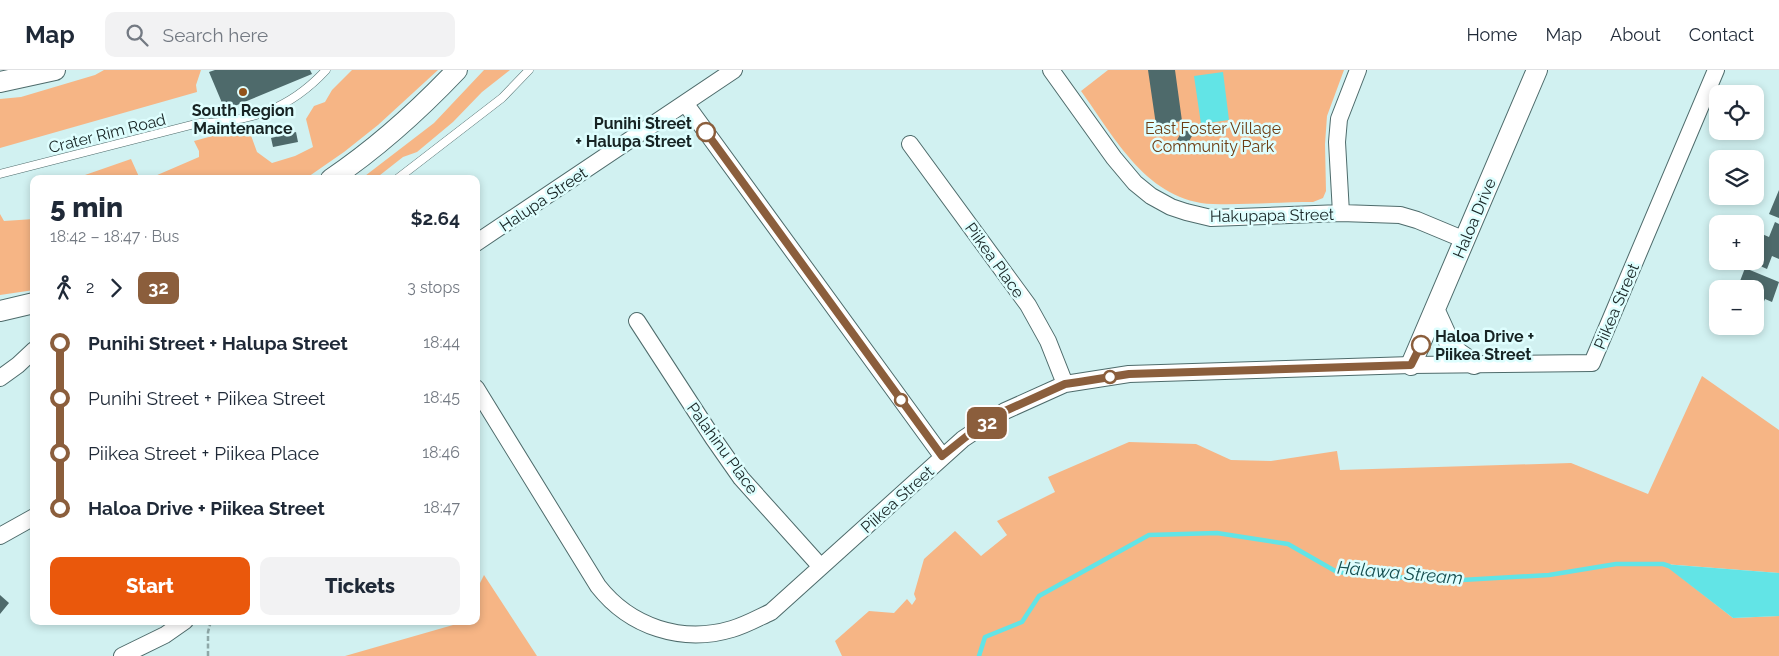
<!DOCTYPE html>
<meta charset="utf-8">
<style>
body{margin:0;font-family:Raleway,sans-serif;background:#f2f2f3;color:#1f2937;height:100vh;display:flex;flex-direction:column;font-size:19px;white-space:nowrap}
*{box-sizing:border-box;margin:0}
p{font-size:16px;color:#747a83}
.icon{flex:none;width:28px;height:28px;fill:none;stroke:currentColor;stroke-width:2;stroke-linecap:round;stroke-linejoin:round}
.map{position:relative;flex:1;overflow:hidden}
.drawer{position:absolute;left:30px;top:105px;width:450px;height:450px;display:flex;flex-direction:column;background:#fff;border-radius:10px;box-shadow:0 2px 8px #0003}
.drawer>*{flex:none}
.badge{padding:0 10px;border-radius:8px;font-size:18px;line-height:32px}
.fabs{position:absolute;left:1709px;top:15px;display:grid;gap:10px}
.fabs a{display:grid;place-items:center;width:55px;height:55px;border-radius:10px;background:#fff;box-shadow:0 2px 8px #0003;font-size:25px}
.map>.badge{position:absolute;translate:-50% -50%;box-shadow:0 0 0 2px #fff}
.legs{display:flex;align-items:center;gap:8px;height:55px;padding:0 20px;font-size:16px}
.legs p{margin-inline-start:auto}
.summary{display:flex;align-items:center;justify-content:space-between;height:85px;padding:0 20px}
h1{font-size:28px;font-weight:800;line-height:38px}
.primary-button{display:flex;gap:10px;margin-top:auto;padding:10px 20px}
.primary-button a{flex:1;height:58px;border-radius:10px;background:#ea580c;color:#fff;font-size:20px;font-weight:800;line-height:58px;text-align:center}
.primary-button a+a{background:#f2f2f3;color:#1f2937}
ul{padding:0 20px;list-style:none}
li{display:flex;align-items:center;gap:18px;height:55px;font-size:19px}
li i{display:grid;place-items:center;width:8px;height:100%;margin:0 6px;background:currentColor}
li i::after{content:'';width:12px;height:12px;margin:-6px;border:4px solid;border-radius:50%;background:#fff}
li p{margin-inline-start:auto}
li:first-child i{background:linear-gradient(#0000 50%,currentColor 0)}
li:last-child i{background:linear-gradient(currentColor 50%,#0000 0)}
header{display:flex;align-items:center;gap:30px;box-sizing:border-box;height:70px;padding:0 25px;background:#fff;border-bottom:1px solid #e0e1e3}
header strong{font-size:24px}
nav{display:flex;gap:28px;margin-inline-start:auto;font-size:18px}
.search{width:350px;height:45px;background:#f2f2f3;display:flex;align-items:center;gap:12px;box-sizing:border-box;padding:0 18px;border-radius:10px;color:#747a83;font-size:19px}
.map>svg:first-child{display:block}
.green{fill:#f6b585}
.water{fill:#62e4e6}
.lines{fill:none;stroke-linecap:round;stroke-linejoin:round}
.stream{stroke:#62e4e6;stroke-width:4.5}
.building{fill:#4e6a6b}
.service-casing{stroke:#4e6b6b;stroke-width:9}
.minor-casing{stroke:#4e6b6b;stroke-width:18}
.tertiary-casing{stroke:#4e6b6b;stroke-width:22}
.path{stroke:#8ea8a8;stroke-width:2.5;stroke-dasharray:5 2.5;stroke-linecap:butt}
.service{stroke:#fff;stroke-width:8}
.minor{stroke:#fff;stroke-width:16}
.tertiary{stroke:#fff;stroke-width:20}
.line-1-casing{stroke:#fff;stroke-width:11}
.line-1{stroke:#8b5e3c;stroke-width:8}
.poi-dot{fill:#92531b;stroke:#defefe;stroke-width:2}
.stop-1-dot{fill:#fff;stroke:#8b5e3c;stroke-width:2.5}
.labels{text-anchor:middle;stroke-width:5;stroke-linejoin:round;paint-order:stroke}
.poi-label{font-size:16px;font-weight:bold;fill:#172424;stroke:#defefe}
.stop-label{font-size:16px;font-weight:bold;fill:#172424;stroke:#defefe;text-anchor:end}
.park-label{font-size:16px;fill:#6d3d13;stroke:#defefe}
.street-label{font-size:16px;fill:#172424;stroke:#defefe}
.water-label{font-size:18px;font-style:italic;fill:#154e4f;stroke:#defefe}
</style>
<header>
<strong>Map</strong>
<div class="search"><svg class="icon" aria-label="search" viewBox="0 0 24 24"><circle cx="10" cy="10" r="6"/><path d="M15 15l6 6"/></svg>Search here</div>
<nav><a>Home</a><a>Map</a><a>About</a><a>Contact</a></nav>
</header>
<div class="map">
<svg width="1779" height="586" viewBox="0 0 1779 586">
<rect width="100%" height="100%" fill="#d1f1f1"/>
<path class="green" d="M104,0H201L196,15L197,22L0,78V29L21,27L95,5Z
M352,0H438L378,55L344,82L305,109H148L199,87V81L194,71L227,62L249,60L257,82L272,93L295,86L313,77L306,49L314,36L325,32L332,20Z
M484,0H510L482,22L453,52L417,82L403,87L375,109H361L434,53Z
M1108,0H1344L1327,46L1325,74L1326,121L1323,128L1313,132C1280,132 1246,135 1213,134C1148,132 1115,68 1081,21Z
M131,89L140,109H80L85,105Z
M0,144L4,151L34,149V220L0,225Z
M1702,306L1779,360V503L1664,494L1733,548L1779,546V586H842L835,571L869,541L894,543L907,529L912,535L916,529L914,524L924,489L955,461L981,486L1007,465L997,451L1055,422L1048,407L1129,372L1196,374L1231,390L1271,391L1337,381L1340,400L1571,393L1648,424Z
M484,505L537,586H345L460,553L461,551H476V521Z"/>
<path class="water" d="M1223,2L1229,50L1201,54L1194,6Z
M1663,494L1779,503V546L1733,548Z"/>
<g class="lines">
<path class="stream" d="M979,586L985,567L1022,552L1039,526L1149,465L1217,463L1288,474L1337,502L1445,511L1549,505L1616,494H1663L1669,496"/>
</g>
<path class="building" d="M215,0H310L312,4L225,40L209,2Z
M1148,0H1175L1182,51L1156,55Z
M1183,59L1193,64L1187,75L1177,70Z
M296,62L298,72L273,77L271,68Z
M1779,120V148L1769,144Z
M1775,152L1779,154V189L1772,186L1767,199L1749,191H1755V180L1762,164L1769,167Z
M1745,198L1779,212L1772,232L1765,229L1759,244L1755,242V219H1737Z
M0,525L9,533L0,544Z"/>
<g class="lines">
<g class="service-casing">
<path id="service" d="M0,104L199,53C251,52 290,39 326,0
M397,109L502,28L529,0"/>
</g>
<g class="minor-casing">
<path id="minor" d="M1051,0L1114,88L1135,113L1151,126L1171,137L1186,142L1211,148L1341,143L1400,145L1417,150L1465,170
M685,33L942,386
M910,74L1028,235L1048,271L1065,314
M1341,143L1337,72L1339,49L1358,0
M476,173L734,0
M637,251L713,368L741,408L821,497
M0,308L18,295L34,280
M476,318L598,516C630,557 682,574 732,559C746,555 758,548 771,542L963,369L1005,341L1065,314L1129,304L1411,295L1592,293L1716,0
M0,466L34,447
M122,586L165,565L185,551"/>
</g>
<g class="tertiary-casing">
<path id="tertiary" d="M0,12L55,0
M331,109C377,78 419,40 457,0
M0,241L34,233
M1435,241L1450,274L1458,283L1474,294
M1411,295L1537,0"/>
</g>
<path class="path" d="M208,586V562L211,551"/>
<use href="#service" class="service"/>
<use href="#minor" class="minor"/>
<use href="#tertiary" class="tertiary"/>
</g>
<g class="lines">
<g class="line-1-casing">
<path id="line-1" d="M706,62L942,386L972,362L1005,341L1065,314L1079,312L1129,304L1411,295L1421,275"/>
</g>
<use href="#line-1" class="line-1"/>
</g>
<circle class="poi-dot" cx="243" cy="22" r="5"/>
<g class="stop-1-dot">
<circle cx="706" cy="62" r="9"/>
<circle cx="1421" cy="275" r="9"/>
<circle cx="1110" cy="307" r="6"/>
<circle cx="901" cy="330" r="6"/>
</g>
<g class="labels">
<g class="poi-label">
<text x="243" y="46">South Region<tspan x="243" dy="18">Maintenance</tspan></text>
</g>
<g class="stop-label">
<text x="692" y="59">Punihi Street<tspan x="692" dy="18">+ Halupa Street</tspan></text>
<text x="1435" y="272" text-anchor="start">Haloa Drive +<tspan x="1435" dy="18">Piikea Street</tspan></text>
</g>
<g class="park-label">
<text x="1213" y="64">East Foster Village<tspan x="1213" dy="18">Community Park</tspan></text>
</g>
<g class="street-label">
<text transform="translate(107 63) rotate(-14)" y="6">Crater Rim Road</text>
<text transform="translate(543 129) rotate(-34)" y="6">Halupa Street</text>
<text transform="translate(1272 145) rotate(-1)" y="6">Hakupapa Street</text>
<text transform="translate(1474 148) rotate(-67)" y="6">Haloa Drive</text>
<text transform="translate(995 190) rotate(54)" y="6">Piikea Place</text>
<text transform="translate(1616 236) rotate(-67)" y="6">Piikea Street</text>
<text transform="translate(723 378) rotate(54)" y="6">Palahinu Place</text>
<text transform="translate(897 429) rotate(-42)" y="6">Piikea Street</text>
</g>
<g class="water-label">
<text transform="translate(1400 503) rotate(5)" y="6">Hālawa Stream</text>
</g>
</g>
</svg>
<div class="fabs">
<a><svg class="icon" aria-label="locate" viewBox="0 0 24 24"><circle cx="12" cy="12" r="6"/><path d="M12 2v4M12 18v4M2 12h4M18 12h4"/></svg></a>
<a><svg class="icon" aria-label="layers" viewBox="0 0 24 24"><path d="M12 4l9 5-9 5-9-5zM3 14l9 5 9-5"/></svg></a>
<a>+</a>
<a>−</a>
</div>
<b class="badge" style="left:987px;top:353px;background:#8b5e3c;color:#fff">32</b>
<section class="drawer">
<div class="summary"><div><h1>5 min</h1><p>18:42 – 18:47 · Bus</p></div><b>$2.64</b></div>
<div class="legs"><svg class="icon" aria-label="walk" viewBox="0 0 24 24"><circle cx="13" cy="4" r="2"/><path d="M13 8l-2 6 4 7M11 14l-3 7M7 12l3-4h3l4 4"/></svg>2<svg class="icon" aria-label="forward" viewBox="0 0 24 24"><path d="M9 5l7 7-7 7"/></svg><b class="badge" style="background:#8b5e3c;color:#fff">32</b><p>3 stops</p></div>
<ul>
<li><i style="color:#8b5e3c"></i><b>Punihi Street + Halupa Street</b><p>18:44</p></li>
<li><i style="color:#8b5e3c"></i><span>Punihi Street + Piikea Street</span><p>18:45</p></li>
<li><i style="color:#8b5e3c"></i><span>Piikea Street + Piikea Place</span><p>18:46</p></li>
<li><i style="color:#8b5e3c"></i><b>Haloa Drive + Piikea Street</b><p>18:47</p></li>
</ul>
<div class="primary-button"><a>Start</a><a>Tickets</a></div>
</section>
</div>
